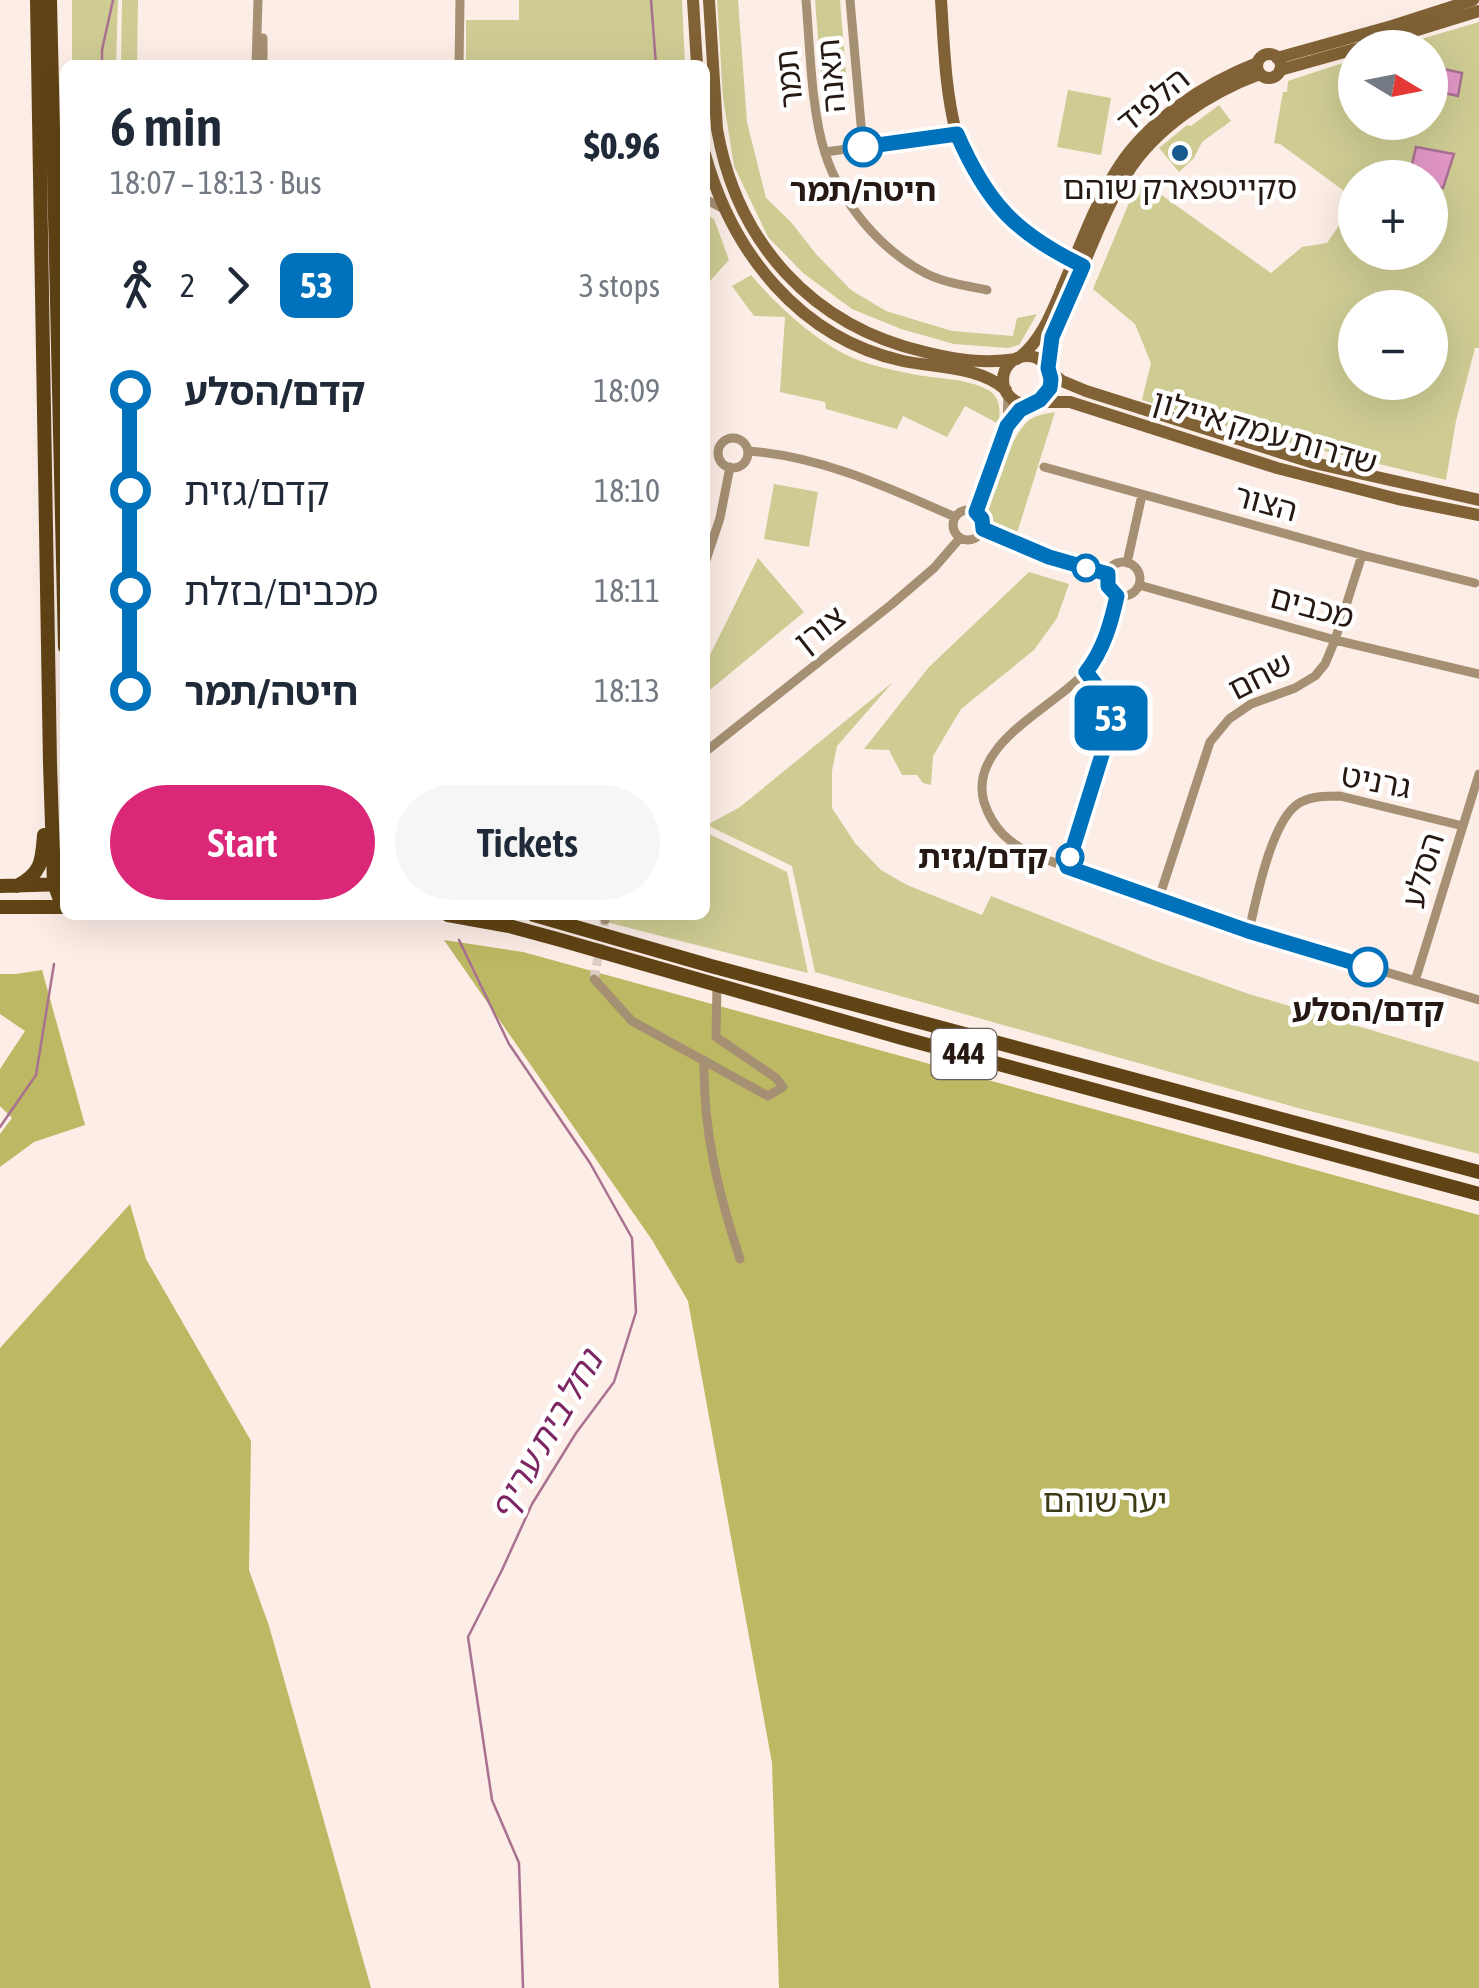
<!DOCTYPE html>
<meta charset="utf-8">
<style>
body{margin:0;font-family:"Asap Condensed","Noto Sans Hebrew",sans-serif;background:#f6f6f7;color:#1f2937;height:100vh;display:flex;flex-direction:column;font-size:38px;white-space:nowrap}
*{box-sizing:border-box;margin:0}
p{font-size:32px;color:#747a83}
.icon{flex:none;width:55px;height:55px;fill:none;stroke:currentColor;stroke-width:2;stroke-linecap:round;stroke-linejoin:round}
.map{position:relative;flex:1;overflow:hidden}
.drawer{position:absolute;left:60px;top:60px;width:650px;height:860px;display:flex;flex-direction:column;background:#fff;border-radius:15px;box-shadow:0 10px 40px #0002}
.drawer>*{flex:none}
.badge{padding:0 20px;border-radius:15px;font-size:35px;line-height:65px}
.needle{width:65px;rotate:100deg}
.buttons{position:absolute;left:1338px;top:30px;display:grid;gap:20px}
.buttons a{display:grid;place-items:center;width:110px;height:110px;border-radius:50%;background:#fff;box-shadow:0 10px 40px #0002;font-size:50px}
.map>.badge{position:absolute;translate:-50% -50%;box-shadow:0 0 0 5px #fff}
.legs{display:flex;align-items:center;gap:15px;height:110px;padding:0 50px;font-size:32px}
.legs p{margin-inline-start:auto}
.head{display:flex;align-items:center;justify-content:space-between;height:170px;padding:0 50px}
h1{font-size:55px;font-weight:600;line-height:75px}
.primary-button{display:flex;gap:20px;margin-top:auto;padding:20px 50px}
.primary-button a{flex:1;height:115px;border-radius:60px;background:#db2777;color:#fff;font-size:40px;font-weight:600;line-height:115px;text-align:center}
.primary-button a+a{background:#f6f6f7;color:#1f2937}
ul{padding:0 50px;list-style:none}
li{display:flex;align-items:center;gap:35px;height:100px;font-size:38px}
li i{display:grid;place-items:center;width:15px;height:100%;margin:0 12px;background:currentColor}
li i::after{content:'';width:25px;height:25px;margin:-12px;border:8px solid;border-radius:50%;background:#fff}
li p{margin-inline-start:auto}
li:first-child i{background:linear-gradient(#0000 50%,currentColor 0)}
li:last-child i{background:linear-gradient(currentColor 50%,#0000 0)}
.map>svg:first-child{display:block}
.green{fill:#cecc93;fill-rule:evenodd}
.forest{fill:#bdb863}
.water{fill:#e297c7;stroke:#aa7191;stroke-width:2.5}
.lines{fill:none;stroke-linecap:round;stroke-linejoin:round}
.stream{stroke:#aa7191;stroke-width:2.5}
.street-tunnel{stroke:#dccdc6;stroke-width:9;stroke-dasharray:9 4.5;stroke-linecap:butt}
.street{stroke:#a69073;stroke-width:9}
.secondary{stroke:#816236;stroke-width:12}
.primary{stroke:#614415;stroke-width:14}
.line-1-casing{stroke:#fff;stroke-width:22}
.line-1{stroke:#0072bc;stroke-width:15}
.stop-1-dot{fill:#fff;stroke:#0072bc;stroke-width:5}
.poi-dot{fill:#18598e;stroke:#fff;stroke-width:4}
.labels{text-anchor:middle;stroke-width:9;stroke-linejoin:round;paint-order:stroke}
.shield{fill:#fff;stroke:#675d5a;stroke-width:2.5}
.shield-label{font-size:30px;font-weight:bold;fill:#261813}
.street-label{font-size:32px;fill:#261813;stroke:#fff}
.poi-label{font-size:32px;fill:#261813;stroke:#fff}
.stop-label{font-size:32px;font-weight:bold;fill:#261813;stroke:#fff}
.park-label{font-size:32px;fill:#3d3b16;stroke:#fff}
.water-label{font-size:35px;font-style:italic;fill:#7c2663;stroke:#fff}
</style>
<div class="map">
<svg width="1479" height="1988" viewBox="0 0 1479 1988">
<rect width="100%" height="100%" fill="#fcede6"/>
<path class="green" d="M72,0H118L116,65H72Z
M122,0H138L137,65H121Z
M519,0H682L685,65H466V20H519Z
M717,0H738L747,122L766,198L791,222L816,254L851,290L886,311L952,331L1013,336L1017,318L1037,314L1019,345L1008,348L954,344L901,329L852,309L803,273L768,237L734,166L723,97Z
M815,0H840L847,85L822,87Z
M1479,22V348H1475L1456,421L1446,480L1241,431L1142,400L1151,363L1135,324L1093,289L1139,179L1271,273L1302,247L1327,243L1344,218H1355V252H1430V178H1355V199L1280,144L1274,143L1283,92H1287L1288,81L1355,59V122H1430V48L1394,47ZM1355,308H1430V382H1355Z
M1068,90L1111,98L1101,155L1057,147Z
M1219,105L1231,121L1202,142L1194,158L1179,172L1159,148L1187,125L1191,126Z
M705,214L714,219L729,260L710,281L705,306Z
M751,275C775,304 817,343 853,358C871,366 893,370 912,374C936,379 967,378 988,390C1001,397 1000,411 999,424L965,406L947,437L903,416L897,429L826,409L825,402L780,392L785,317L754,316L732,286Z
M1055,412L1017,533L998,526L988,518C984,499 1012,437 1026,423C1034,415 1045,414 1055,412Z
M774,484L818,492L809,547L764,539Z
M758,558L804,612L705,694V665Z
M1029,572L1069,584L1057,618L1034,650L961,709L933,756L931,785L923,783L917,775H902L889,750L864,749L929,667Z
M893,682L837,746L832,771V808L855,843L881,870L907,885L982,915L991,896L1161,963L1249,994L1479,1062V1154L1298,1108L815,972L792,866L707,825L740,807Z
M705,832L787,872L808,973L578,915H705Z"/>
<path class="forest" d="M444,940L523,952L1479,1215V1988H779L772,1763L688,1301L652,1240Z
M42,970L85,1125L34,1142L0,1167V1134L12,1118L0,1106V1069L25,1031L0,1014V974H16Z
M130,1204L146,1259L251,1441L249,1570L269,1626L371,1988H0V1348Z"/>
<path class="water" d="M1430,66L1462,73L1458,96L1430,90Z
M1416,147L1454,154L1443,188L1430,186V178L1409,177Z"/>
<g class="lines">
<path class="stream" d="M651,0L656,65
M102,65V50L113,0
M459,940L509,1044L590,1163L632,1238L636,1312L614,1382L576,1433L532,1504L502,1570L468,1637L492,1800L519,1863L523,1988
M0,1127L36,1075L54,964"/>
<path class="street-tunnel" d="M594,979L605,920"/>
<path class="street" d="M806,0C810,46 811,110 825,153C841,203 880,250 927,274C946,283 967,286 987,290
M850,0L863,147
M256,65L258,0
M263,65V38
M459,65L460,0
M825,152L957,134
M705,199L724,209
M1009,424L1020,410L1031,403
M718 453a15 15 0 1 1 30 0a15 15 0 1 1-30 0Z
M748,451C821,456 889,488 955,517
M1044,467L1362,555L1475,583
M953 525a15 15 0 1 1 30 0a15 15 0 1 1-30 0Z
M976,512L1007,426L1008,393
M983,529L1049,557L1108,574
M1106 579a17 17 0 1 1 34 0a17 17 0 1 1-34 0Z
M705,563L720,518L730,467
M1127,563L1142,495
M1139,585L1335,640L1479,674
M1117,595C1112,620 1106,648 1089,668C1059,706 967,742 984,802C993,830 1010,844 1036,856L1249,931L1479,1000
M705,752L892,604L934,568L960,538
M1067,867C1077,836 1115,739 1111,713C1108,697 1096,684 1086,672
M1159,898L1210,742L1229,719L1251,704L1295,688L1315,676L1325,664L1335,640L1362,555
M605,920V915
M1249,931C1256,900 1272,816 1301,802C1313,796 1327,796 1340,796L1463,826
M594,979L632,1021L768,1096L783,1087L776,1078L716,1037L717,985
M1415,981L1479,774
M704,1060C703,1131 718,1192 740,1259"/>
<path class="secondary" d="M693,0L697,65
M709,0L717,129C737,243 812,326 925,352C957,360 985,364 1017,359
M941,0C944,44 945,90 956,132C968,177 1006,223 1046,247C1057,254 1069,259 1081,265
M1359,48L1479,11
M1257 66a12 12 0 1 1 24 0a12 12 0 1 1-24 0Z
M1277,58L1392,26L1473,0
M1280,70L1355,49
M705,154C732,252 799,338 903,361C936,368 980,366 1006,390
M1003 380a24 24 0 1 1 48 0a24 24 0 1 1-48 0Z
M1020,357C1044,338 1054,306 1066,279C1082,241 1096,202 1118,168C1148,120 1206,83 1257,63
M1047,368C1051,333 1066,304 1080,273C1094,240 1107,206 1126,175C1155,128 1209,93 1260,74
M1050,371L1062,381L1086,391L1314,463L1479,500
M1036,402H1070L1277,468L1398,499L1479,515"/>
<path class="primary" d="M37,0L50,764L54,884L63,907
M50,0L65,647
M0,886L65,884
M17,886C42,873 42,861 44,835
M0,907H65
M448,915L509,926L557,939L902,1038L1479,1194
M534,915L711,966L1479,1172"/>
</g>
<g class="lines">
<g class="line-1-casing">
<path id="line-1" d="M863,147L957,134C987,203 1015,233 1083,266L1052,337L1048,368L1051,379L1050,388L1040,400L1020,410L1007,426L976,512L982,519L983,529L1049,557L1108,574V586L1117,596C1111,623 1104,649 1086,672C1100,690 1113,704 1110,729L1067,867L1248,931L1368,967"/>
</g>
<use href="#line-1" class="line-1"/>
</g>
<g class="stop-1-dot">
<circle cx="863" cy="147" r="18"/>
<circle cx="1086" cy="568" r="12"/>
<circle cx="1070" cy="857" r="12"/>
<circle cx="1368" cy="967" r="18"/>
</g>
<circle class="poi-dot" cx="1180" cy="153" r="10"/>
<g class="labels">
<rect class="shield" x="931.5" y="1029" width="65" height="50" rx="8"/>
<g class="shield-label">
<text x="964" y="1064">444</text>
</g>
<g class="street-label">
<text transform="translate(831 76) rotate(-95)" y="11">תאנה</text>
<text transform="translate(789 79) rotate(-96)" y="11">תמר</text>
<text transform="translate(1153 100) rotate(-39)" y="11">הלפיד</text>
<text transform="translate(1265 432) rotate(16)" y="11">שדרות עמק איילון</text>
<text transform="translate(1266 503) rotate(15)" y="11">הצור</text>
<text transform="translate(1312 607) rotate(15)" y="11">מכבים</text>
<text transform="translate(820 629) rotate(-38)" y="11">צורן</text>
<text transform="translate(1260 676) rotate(-27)" y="11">שחם</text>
<text transform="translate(1376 781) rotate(11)" y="11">גרניט</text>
<text transform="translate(1423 870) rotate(-73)" y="11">הסלע</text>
</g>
<g class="poi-label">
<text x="1180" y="199">סקייטפארק שוהם</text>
</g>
<g class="stop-label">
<text x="863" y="201">חיטה/תמר</text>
<text x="1048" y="868" text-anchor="end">קדם/גזית</text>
<text x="1368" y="1021">קדם/הסלע</text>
</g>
<g class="park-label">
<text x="1105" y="1512">יער שוהם</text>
</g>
<g class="water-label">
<text transform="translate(546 1435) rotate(-60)" y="12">נחל בית עריף</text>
</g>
</g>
</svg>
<div class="buttons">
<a><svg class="needle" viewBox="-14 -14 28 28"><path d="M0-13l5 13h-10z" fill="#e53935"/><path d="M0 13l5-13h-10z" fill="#747a83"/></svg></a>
<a>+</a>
<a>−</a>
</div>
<b class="badge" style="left:1111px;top:718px;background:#0072bc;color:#fff">53</b>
<section class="drawer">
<div class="head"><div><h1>6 min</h1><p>18:07 – 18:13 · Bus</p></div><b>$0.96</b></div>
<div class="legs"><svg class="icon" aria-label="walk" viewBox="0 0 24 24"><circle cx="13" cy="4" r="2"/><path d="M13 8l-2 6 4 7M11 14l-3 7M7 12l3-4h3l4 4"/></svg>2<svg class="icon" aria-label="forward" viewBox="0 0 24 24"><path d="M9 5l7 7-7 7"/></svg><b class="badge" style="background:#0072bc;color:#fff">53</b><p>3 stops</p></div>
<ul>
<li><i style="color:#0072bc"></i><b>קדם/הסלע</b><p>18:09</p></li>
<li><i style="color:#0072bc"></i><span>קדם/גזית</span><p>18:10</p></li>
<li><i style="color:#0072bc"></i><span>מכבים/בזלת</span><p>18:11</p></li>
<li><i style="color:#0072bc"></i><b>חיטה/תמר</b><p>18:13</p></li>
</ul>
<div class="primary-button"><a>Start</a><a>Tickets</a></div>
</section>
</div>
